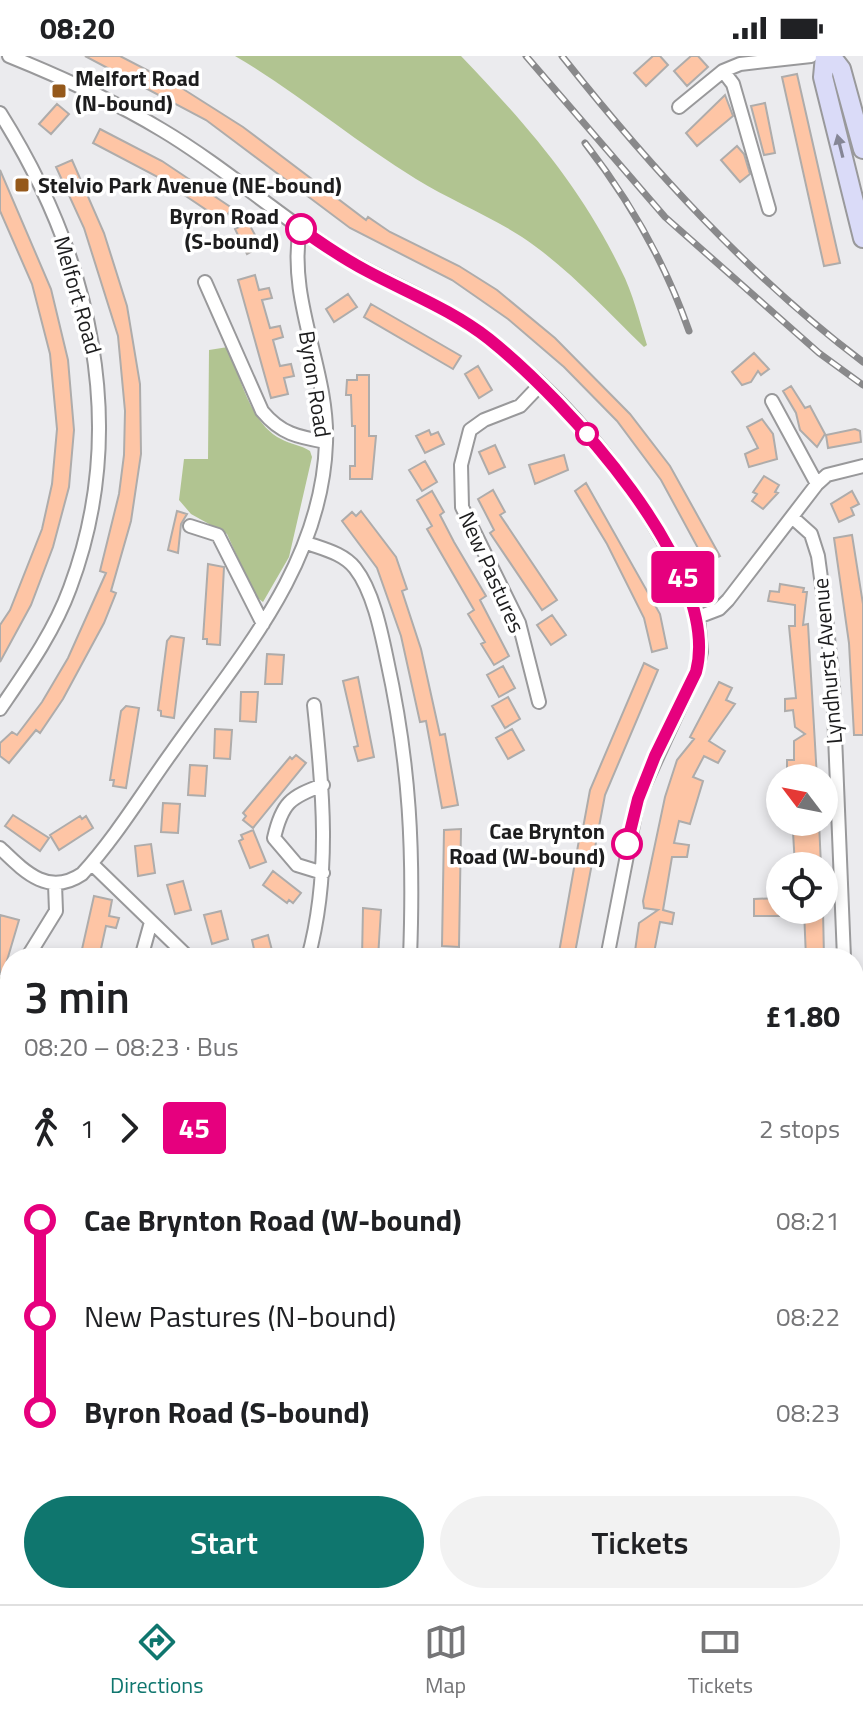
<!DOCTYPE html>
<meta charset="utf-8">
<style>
body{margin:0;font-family:"Titillium Web",sans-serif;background:#f2f2f2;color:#202124;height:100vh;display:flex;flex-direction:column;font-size:30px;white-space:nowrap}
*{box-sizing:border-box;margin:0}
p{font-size:26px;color:#757577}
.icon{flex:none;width:44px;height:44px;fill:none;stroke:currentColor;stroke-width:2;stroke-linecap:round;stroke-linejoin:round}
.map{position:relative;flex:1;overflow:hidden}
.panel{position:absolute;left:0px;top:892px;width:864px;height:656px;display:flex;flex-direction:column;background:#fff;border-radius:32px 32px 0 0;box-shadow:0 4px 12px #0003}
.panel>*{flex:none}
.badge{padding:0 16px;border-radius:6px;font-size:28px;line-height:52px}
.needle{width:52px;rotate:302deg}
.tools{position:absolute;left:766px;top:708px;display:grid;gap:16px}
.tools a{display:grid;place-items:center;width:72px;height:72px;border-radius:50%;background:#fff;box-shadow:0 4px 12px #0003;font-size:40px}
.map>.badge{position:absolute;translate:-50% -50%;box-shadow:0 0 0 4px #fff}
.legs{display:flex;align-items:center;gap:12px;height:88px;padding:0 24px;font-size:26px}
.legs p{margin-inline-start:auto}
.headline{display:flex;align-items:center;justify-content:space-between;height:136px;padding:0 24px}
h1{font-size:44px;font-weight:600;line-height:60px}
.button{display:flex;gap:16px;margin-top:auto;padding:16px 24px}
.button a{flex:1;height:92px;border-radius:48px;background:#0f766e;color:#fff;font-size:32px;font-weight:600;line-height:92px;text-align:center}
.button a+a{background:#f2f2f2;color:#202124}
ul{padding:0 24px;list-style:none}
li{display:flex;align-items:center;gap:28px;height:96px;font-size:30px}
li i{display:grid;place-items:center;width:12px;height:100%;margin:0 10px;background:currentColor}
li i::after{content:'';width:20px;height:20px;margin:-10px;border:6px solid;border-radius:50%;background:#fff}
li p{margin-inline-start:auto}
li:first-child i{background:linear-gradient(#0000 50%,currentColor 0)}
li:last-child i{background:linear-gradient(currentColor 50%,#0000 0)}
.status{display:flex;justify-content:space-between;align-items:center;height:56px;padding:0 40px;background:#fff;direction:ltr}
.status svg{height:22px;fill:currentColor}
.menu{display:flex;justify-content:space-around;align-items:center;height:112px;border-top:2px solid #e0e0e0;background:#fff;font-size:22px;color:#757577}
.menu a{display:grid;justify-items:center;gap:4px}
.menu .current{color:#0f766e}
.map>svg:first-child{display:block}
.green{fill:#b1c491}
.building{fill:#fec5a5;stroke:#aeacab;stroke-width:2}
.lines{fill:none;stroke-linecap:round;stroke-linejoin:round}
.service-casing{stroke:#99999b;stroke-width:10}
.minor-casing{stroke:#99999b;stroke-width:16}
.tertiary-casing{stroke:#99999b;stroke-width:20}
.secondary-casing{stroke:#99999b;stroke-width:22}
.service{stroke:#fff;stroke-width:6}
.minor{stroke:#fff;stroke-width:12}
.tertiary{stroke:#fff;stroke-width:16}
.secondary{stroke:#dadbf8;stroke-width:18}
.rail-casing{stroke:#89898b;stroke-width:7}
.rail{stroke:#fff;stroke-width:4;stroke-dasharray:12;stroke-linecap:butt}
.oneway{fill:#858696}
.line-1-casing{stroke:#fff;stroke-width:18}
.line-1{stroke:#e6007e;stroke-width:12}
.poi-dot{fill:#95591b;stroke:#fff;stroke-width:3}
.stop-1-dot{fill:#fff;stroke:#e6007e;stroke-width:4}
.labels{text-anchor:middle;stroke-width:7;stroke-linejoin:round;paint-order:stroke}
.poi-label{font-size:22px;font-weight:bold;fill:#1d1d1e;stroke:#fff;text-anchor:start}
.stop-label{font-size:22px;font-weight:bold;fill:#1d1d1e;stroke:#fff;text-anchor:end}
.street-label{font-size:22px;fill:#1d1d1e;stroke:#fff}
</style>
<div class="status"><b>08:20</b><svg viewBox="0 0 49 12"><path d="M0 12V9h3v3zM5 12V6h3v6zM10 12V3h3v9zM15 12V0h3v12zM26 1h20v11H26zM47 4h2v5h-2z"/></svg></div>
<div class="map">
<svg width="863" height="1548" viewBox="0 0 863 1548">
<rect width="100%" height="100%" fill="#ebebee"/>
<path class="green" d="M235,0H461C525,67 580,129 621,214C633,237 639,264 647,289L644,291C605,253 567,211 522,181C488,159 450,144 416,123C354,85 298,37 235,0Z
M228,291C240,321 250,367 281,383C290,388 301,389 310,395L312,401L289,501L263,546L255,540L227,478L191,458L179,444L184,403H208L209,294Z
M0,921L10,930V1057L0,1069Z
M0,1181L10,1187V1217L0,1234L10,1240V1431L0,1434Z"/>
<path class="building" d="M85,0H120L180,31L243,71L366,164L368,161L390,176L459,210L497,234L555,282L630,358L670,410L720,500L706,507L661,424L617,365L564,311L508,263L452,224L350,172L206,64Z
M653,0H660L668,9L646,30L634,17Z
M691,0H698L708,11L687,30L674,15Z
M797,18L840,207L824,210L782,21Z
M725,39L733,60L697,90L686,77Z
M765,47L775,97L764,99L751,50Z
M57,48L69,58L51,78L39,68Z
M100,73L162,105L232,152L223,165L156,120L93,87Z
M737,90L744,98L750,118L740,126L721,104Z
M72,104L104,177L127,250L140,328L141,398L131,465L111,535L116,537L104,567L63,643L40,677L36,674L9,707L0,700V687L12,676L17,679L42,646L68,602L106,517L100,515L119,438L124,399L125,355L118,280L84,172L56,111Z
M0,114L51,233L68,304L74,374L69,431L53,491L31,549L0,606V569L10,554L42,473L52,428L57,373L50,298L32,228L0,155Z
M248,166L261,190L247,198L235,173Z
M255,219L259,234L269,232L272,242L262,244L270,272L280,270L283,281L273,284L280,310L291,308L294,320L284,322L288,338L271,342L238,224Z
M348,238L357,251L334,266L326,253Z
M371,248L461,300L453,313L364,261Z
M754,297L769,313L761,319L758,315L751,326L742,329L732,316Z
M478,310L492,334L479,342L465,318Z
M357,319H369V380H376L372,423H350V410H355V370H352L351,339H346L347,324H357Z
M791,330L805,352L810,350L825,378L817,391L800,374L796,357L783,335Z
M762,363L773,378L777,403L749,411L745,398L758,392L747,371Z
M855,373L860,375L861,386L828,392L826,379Z
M429,374L431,379L438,376L444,388L425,397L416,380Z
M495,389L505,411L489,418L479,396Z
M564,399L568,414L535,428L529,409Z
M425,405L437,426L422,435L409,414Z
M764,420L779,429L775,436L778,437L763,453L752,445L757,438L753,436Z
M586,427L660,558L667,592L652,596L644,562L607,488L575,435Z
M493,434L505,456L500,459L557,544L542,554L490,477L494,474L478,443Z
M432,435L444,456L440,459L454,486L486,540L480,544L509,600L494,609L481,588L485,586L468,558L474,554L427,473L432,470L417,444Z
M852,435L859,448L851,452L854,459L839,466L831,448Z
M177,455L187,458L181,468L178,497L168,494Z
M361,455L396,501L407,533L402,535L421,593L440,679L445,678L458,749L442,752L426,665L420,666L401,580L377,512L342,465L352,456L356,460Z
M852,479L863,548V679H854L849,587L834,482Z
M208,508L224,511L220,589L207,588V583H203Z
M780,528L804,532L803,536H807L803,569L808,568L809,586L817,722H804L799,715L787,716V704H794V685L805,678L795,671L793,654L785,655V643L796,642L789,570H795V549L768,545L770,535L779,536Z
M552,559L566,579L551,589L537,569Z
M171,580L184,582L174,662L161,660V655L158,654L167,585Z
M267,598L284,599L282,628H265Z
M644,607L658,614L605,739L574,902H558L579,784L572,783L574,770L583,772L590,734Z
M503,610L515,632L499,641L487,619Z
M358,621L374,701L358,705L354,691L358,690L343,625Z
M719,626L732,632L726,644L735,648L709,685L725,695L718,707L704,700L693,721L703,725L690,768L679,765L674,787L689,789L687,801H672L663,854L674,857L672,868L660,866L653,902H634L639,867L658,854L644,852L643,845L665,741L677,704L694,683L690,681Z
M241,636H258L256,666L240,665Z
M508,641L520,663L505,672L492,650Z
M126,650L139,652L126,732L113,730L114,724H110L121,655Z
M215,673L232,674L230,703L214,702Z
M512,673L524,694L508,703L496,682Z
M296,699L306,707L253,772L243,764L246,760L243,757L290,701L292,703Z
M190,709L207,710L205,740L188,739Z
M163,747L180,748L178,777L161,776Z
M13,759L49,782L40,795L5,770Z
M80,760L82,763L86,760L93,772L59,794L50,779Z
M806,766H819L821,810H795L793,776L801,775V768Z
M461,773L459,891L442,890L444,774Z
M253,774L266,806L250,812L239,785L243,783L241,779Z
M151,788L155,817L138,820L135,790Z
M273,815L301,837L293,847L289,844L287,847L263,829Z
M183,825L191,854L175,858L167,829Z
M94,840L112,844L109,860L119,862L116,872L106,870L99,902H80Z
M779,842V860H754V843Z
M363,852L381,854L378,902H362Z
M804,854H823L824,902H806Z
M221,855L228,883L212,888L204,859Z
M0,859L19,864L3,918H0Z
M268,879L274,902H256L252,884Z"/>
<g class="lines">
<g class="service-casing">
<path id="service" d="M0,1251L10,1258"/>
</g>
<g class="minor-casing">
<path id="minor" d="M9,0C61,21 114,45 162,74C221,109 273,155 331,193C368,218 410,233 448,256C556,322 655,443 698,561
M723,15L733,28L769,153
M679,51L723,15L740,8L811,0
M0,57C90,200 131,369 70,532C54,576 26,615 0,653
M205,226L262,355C281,378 298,381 326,386
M772,345L817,428
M792,461L811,478L818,500L825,552L833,630L844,902
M190,470L218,479L263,568
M307,487C323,493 343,497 355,512C373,535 381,575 387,604C410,709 414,795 410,902
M539,646L519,567L462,451L461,409L470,374L484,364L520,350L540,329
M0,792C24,815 48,841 82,818C116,781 143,736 172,696C239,601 322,509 326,387C329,314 287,246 300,172
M92,808L189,902
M323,817L297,809L274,782C282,747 290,741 323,729
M27,902L56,855L55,828
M141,902L151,866
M308,902C331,819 323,733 314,649
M607,902L638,743L696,616L701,596L698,561L719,553L728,544L817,428L827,419L863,410
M854,1180L863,1182
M854,1362L863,1345
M0,1446L10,1443
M112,1548L137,1538
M279,1548L283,1538
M342,1548L345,1538"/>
</g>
<g class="tertiary-casing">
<path id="tertiary" d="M854,985L863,984
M574,1548L584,1538"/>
</g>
<g class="secondary-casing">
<path id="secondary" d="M825,0L823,21L863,182
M831,0L841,13L863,93"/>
</g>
<use href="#service" class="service"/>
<use href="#minor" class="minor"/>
<use href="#tertiary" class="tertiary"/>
<use href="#secondary" class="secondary"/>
<g class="rail-casing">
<path id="rail" d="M526,0L665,161L819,297L863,329
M562,0C650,111 749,220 863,306
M585,87C630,145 665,206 689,275
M811,1538L815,1548"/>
</g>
<use href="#rail" class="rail"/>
</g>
<defs><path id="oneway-solid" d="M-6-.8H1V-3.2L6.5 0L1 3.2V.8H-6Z" transform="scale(2)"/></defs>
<use class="oneway" href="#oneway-solid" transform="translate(840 90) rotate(-104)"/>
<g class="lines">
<g class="line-1-casing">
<path id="line-1" d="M301,173C322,188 344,203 367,215C408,237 452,254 489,283C565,344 723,513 696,616L655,700L638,743L627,788"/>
</g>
<use href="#line-1" class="line-1"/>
</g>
<g class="poi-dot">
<rect x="51" y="27" width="16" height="16" rx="4"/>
<rect x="14" y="121" width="16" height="16" rx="4"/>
</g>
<g class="stop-1-dot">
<circle cx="301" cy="173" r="14"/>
<circle cx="587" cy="378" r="10"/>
<circle cx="627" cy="788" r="14"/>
</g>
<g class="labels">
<g class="poi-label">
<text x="75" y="30">Melfort Road<tspan x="75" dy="25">(N-bound)</tspan></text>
<text x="38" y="137">Stelvio Park Avenue (NE-bound)</text>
</g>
<g class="stop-label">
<text x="279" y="168">Byron Road<tspan x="279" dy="25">(S-bound)</tspan></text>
<text x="605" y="783">Cae Brynton<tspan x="605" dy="25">Road (W-bound)</tspan></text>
</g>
<g class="street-label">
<text transform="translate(78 239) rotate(74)" y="8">Melfort Road</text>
<text transform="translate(315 328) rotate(81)" y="8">Byron Road</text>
<text transform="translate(492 516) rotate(66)" y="8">New Pastures</text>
<text transform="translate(827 605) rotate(-95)" y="8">Lyndhurst Avenue</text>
</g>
</g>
</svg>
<div class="tools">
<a><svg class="needle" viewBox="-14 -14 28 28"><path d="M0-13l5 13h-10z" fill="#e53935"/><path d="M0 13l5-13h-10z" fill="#757577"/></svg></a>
<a><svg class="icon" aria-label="locate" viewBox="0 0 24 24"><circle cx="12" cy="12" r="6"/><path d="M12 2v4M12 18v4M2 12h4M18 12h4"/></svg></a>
</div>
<b class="badge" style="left:683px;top:521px;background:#e6007e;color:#fff">45</b>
<section class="panel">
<div class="headline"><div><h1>3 min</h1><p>08:20 – 08:23 · Bus</p></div><b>£1.80</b></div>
<div class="legs"><svg class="icon" aria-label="walk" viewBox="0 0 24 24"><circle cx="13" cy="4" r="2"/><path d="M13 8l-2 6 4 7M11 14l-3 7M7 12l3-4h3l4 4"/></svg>1<svg class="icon" aria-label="forward" viewBox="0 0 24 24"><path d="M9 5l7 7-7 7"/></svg><b class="badge" style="background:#e6007e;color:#fff">45</b><p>2 stops</p></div>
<ul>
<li><i style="color:#e6007e"></i><b>Cae Brynton Road (W-bound)</b><p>08:21</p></li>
<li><i style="color:#e6007e"></i><span>New Pastures (N-bound)</span><p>08:22</p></li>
<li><i style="color:#e6007e"></i><b>Byron Road (S-bound)</b><p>08:23</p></li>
</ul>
<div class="button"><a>Start</a><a>Tickets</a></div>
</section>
</div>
<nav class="menu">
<a class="current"><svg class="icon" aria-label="directions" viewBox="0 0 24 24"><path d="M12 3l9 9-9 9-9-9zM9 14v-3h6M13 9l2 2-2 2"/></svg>Directions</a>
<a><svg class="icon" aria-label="map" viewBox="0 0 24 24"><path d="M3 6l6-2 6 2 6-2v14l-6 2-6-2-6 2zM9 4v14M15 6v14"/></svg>Map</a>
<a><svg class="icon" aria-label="tickets" viewBox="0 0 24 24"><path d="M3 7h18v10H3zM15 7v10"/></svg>Tickets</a>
</nav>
